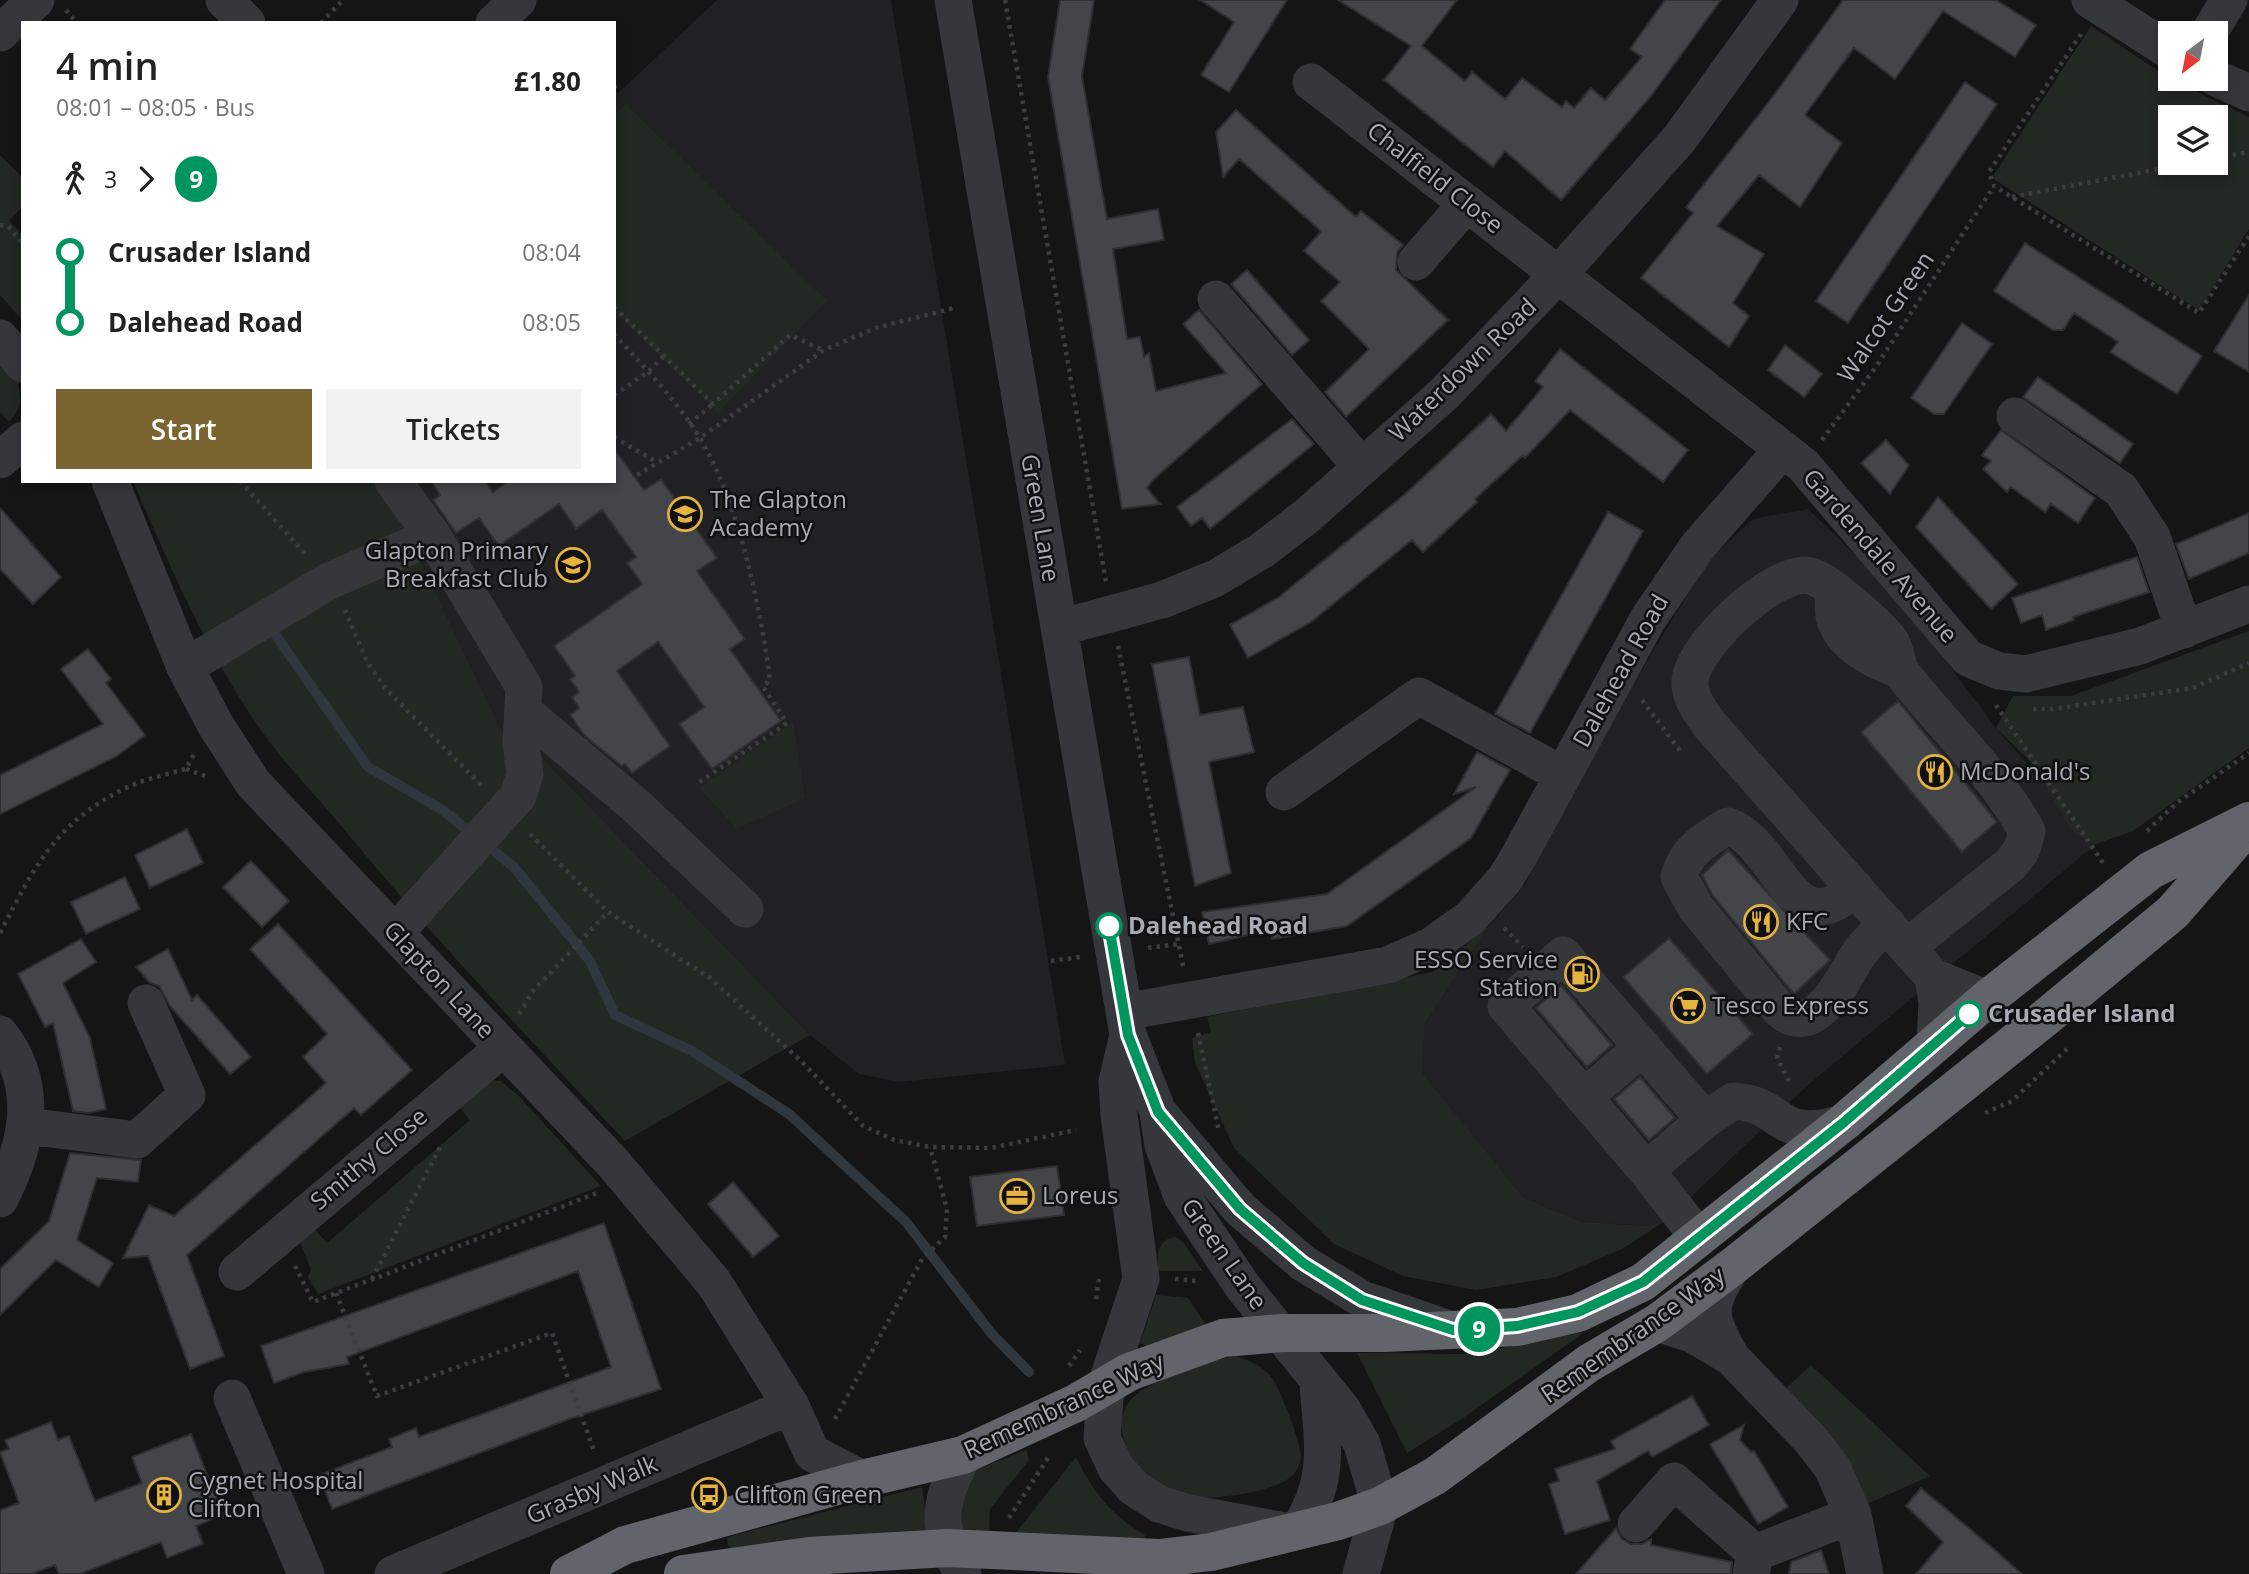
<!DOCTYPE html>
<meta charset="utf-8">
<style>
body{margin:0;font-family:"Open Sans",sans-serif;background:#f2f2f2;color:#222;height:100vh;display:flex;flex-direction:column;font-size:26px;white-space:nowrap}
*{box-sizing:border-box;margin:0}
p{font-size:23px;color:#767676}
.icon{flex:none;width:38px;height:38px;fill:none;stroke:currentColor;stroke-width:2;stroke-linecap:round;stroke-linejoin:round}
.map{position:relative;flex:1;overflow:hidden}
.panel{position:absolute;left:21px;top:21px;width:595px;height:462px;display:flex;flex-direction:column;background:#fff;border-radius:0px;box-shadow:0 4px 10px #0003}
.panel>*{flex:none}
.badge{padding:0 14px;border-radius:23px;font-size:24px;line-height:46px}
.needle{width:46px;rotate:212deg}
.buttons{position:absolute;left:2158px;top:21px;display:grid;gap:14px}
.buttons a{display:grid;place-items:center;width:70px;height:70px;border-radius:0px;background:#fff;box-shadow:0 4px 10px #0003;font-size:35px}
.map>.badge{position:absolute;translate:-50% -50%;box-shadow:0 0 0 4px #fff}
.legs{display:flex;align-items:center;gap:10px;height:77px;padding:0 35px;font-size:23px}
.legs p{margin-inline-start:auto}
.headline{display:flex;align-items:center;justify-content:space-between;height:119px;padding:0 35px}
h1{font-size:38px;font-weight:600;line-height:52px}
.action{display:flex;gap:14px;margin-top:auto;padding:14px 35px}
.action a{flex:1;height:80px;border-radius:0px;background:#7a642f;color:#fff;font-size:28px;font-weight:600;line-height:80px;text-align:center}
.action a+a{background:#f2f2f2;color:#222}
ul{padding:0 35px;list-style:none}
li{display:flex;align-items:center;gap:24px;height:70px;font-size:26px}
li i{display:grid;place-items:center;width:10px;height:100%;margin:0 9px;background:currentColor}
li i::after{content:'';width:18px;height:18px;margin:-9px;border:5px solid;border-radius:50%;background:#fff}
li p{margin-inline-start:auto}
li:first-child i{background:linear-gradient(#0000 50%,currentColor 0)}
li:last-child i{background:linear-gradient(currentColor 50%,#0000 0)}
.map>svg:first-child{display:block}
.built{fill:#212123}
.green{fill:#212922;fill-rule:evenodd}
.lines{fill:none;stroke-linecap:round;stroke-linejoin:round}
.stream{stroke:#2f373e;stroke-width:10}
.building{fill:#444549;stroke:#2f2f32;stroke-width:2}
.path{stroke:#3c3d42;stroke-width:4.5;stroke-dasharray:3.5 5;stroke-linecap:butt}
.minor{stroke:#36373b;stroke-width:37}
.highway{stroke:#62646c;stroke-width:38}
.line-1-casing{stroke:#fff;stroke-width:16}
.line-1{stroke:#00945e;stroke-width:10}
.stop-1-dot{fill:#fff;stroke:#00945e;stroke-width:3.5}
.labels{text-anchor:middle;stroke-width:5;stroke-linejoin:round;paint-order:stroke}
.street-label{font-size:24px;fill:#a7abb6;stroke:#101011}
.poi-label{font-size:24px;fill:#a7abb6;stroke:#101011;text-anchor:start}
.stop-label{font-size:24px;font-weight:bold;fill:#a7abb6;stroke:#101011;text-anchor:start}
</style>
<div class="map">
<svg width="2249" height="1574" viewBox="0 0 2249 1574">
<rect width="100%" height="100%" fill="#151516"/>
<path class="built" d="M717,0H891L1065,1065L899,1082L859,1074L810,1035L532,747L504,736L413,545L376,481H614V97Z
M1808,509L1893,591L1996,728L2096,844L1807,1086L1668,1219L1649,1226L1582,1222L1523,1197L1421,1073L1425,1023L1490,925L1524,886L1604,733L1707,562L1753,519Z"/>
<path class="green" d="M2091,26L2170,79L2249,117V229L2199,310L1992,178ZM2170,117H2216V163H2170Z
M626,104L827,301L718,413L614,311V116Z
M0,155L23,178V207L9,220L23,236V321L0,295Z
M0,352L23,379L18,384C22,401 21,410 9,422L0,412Z
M133,481H376L413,545L504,736L532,747L810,1035L625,1141C527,1037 429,933 339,823C310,789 276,755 252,717C203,643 168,563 133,481Z
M2249,631V748L2133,831L2096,844L2073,832L2031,762L1996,728L2013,696H2071Z
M793,722L805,798L737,829L699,788Z
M1490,925L1425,1023L1422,1073L1523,1197L1582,1222L1649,1226L1668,1219L1622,1249L1556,1277L1476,1290L1403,1276L1334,1244L1234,1148L1195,1063L1192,1038L1211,1032L1207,1017L1432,972Z
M486,1080L501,1081L518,1095L601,1186L318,1294L308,1277L311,1270L300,1242L307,1221L327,1243L470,1120L450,1097Z
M1176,1237L1183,1242L1203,1271H1157C1158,1256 1156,1239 1176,1237Z
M1156,1295L1188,1298L1206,1325L1146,1346L1140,1343Z
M1579,1329L1582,1334L1463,1418L1407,1453L1357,1353L1462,1354L1533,1343Z
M1236,1356C1250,1361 1263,1366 1272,1378C1280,1389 1302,1445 1301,1458C1300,1463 1297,1469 1295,1473C1281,1491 1217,1500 1194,1497C1181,1495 1165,1490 1154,1483C1139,1473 1129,1457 1124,1440C1112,1398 1148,1385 1181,1373C1199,1366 1216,1359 1236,1356Z
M1811,1365L1930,1476L1865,1505L1783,1391Z
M1026,1450L1029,1460L990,1509L989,1534L958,1533L957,1489L976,1470Z
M1076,1457C1093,1492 1111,1515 1145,1535L1144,1540L1014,1535Z
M922,1487L929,1531L733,1549L728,1546L727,1537Z"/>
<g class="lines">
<path class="stream" d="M272,630L368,767L441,809L514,867L590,961L615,1015L692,1051L789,1114L906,1222L991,1333L1029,1372"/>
</g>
<path class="building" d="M1060,0H1094L1082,76L1107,219L1158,209L1164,240L1113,249L1127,339L1140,337L1144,357L1149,353L1156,391L1226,373L1183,324L1199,310L1262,384L1154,479L1147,488L1160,504L1122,509L1048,77Z
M1200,0H1287L1229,92L1201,75L1234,22Z
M1338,0H1457L1422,46L1465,81L1472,72L1505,99L1522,78L1562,107L1566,101L1574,108L1591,88L1605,100L1642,57L1630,49L1665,0H1721L1651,96L1561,200L1505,151L1493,167L1384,80L1411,46Z
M1843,0H1996L2036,25L2015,57L1943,11L1895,79L1854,48L1805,115L1842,143L1800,207L1759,175L1717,226L1764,254L1733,303L1749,316L1729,347L1641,278L1693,213L1686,207L1771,99Z
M1965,82L1997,104L1848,323L1816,301Z
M1236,110L1356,217L1361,211L1403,245L1397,252L1396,270L1448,320L1346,417L1325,392L1369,349L1321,301L1340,282L1304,251L1321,231L1239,159L1223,177L1216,132Z
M2025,243L2202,356L2177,394L2110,352L2118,342L2074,313L2063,330H2053L1994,291Z
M1247,270L1309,340L1292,355L1231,284Z
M2249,295V372L2214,351Z
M1962,323L1992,344L1944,414H1934L1911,398Z
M1785,345L1822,374L1804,397L1768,370Z
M1560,349L1688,450L1663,482L1570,410L1525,458L1523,455L1475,499L1477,502L1423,552L1412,540L1311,622L1248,658L1230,625L1279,597L1318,565L1404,495L1491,414L1506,431L1543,387L1535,381Z
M2038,377L2133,444L2120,463L2023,397Z
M1292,419L1314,444L1210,529L1202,518L1191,526L1177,507Z
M2001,430L2095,498L2078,523L2051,504L2045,512L2011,487L2007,492L1983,469L1991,461L1982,455Z
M1886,440L1909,465L1890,494L1861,463Z
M614,448L644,490L661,479L717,558L697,571L745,639L730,649L781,721L712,769L679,724L704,707L658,642L617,671L670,746L632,773L625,764L622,766L585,736L570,715L579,708L572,697L579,692L570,679L575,676L554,646L642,584L627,563L636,557L602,510L576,529L559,504L499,546L479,518L456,533L433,500L440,495L431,481H485L493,492L508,481H614Z
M1938,497L2018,584L1991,609L1916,527Z
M0,508L61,577L33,604L0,569Z
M1608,512L1643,531L1530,733L1495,714Z
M2249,513V553L2189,579L2176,544Z
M2137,557L2149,592L2073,617L2074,620L2046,630L2042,615L2021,623L2012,598Z
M88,649L111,679L106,683L145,735L117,756L0,814V775L103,724L61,669Z
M1189,657L1200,715L1243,707L1254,752L1209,762L1231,873L1195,886L1152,664Z
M1898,701L1997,822L1962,852L1861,732Z
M1477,752L1510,770L1471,838L1347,926L1272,939L1270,930L1209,944L1202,912L1327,894L1476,787L1454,794Z
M187,829L203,863L150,888L135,855Z
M1728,850L1830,960L1794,994L1713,896L1702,875Z
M251,861L289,901L262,927L223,887Z
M125,877L140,909L86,934L71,902Z
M278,924L412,1070L361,1115L354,1108L187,1255L224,1356L190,1369L148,1256L123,1258L149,1205L174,1216L326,1083L303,1057L327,1034L250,949Z
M1669,938L1753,1034L1707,1074L1623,977Z
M81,939L96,962L63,983L90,1038L106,1109L89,1113L73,1111L53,1023L45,1027L18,974Z
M168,949L192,1000L197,995L251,1057L230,1074L170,1006L159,986L150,983L136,967Z
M1561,985L1612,1045L1587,1067L1536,1008Z
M1640,1077L1675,1118L1649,1140L1614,1099Z
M70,1153L141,1160L138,1182L97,1178L77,1240L113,1263L99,1287L56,1260L0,1315V1269L49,1221Z
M1057,1166L1064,1215L977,1226L970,1177Z
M733,1182L779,1236L753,1257L708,1204Z
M604,1223L661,1389L569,1419L332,1509L319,1475L392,1447L389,1439L416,1428L419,1437L611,1367L578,1271L347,1357L349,1364L304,1372L274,1383L261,1346Z
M1692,1396L1709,1425L1652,1457L1648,1451L1597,1481L1610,1520L1565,1534L1549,1484L1559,1481L1555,1469L1615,1449L1611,1441Z
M51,1422L58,1440L69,1436L95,1501L142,1483L132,1457L191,1434L223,1515L196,1526L203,1544L167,1558L161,1542L80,1574H59L55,1565L32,1574H0V1510L19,1503L0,1452L9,1449L5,1440Z
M1744,1425L1740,1440L1751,1452L1754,1451L1788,1507L1758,1524L1710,1444Z
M1921,1488L1995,1550L2022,1574H1916L1943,1542L1906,1506Z
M1616,1528L1622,1539L1631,1544H1642L1651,1539V1545L1732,1562L1731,1574H1576Z
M1821,1550L1829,1574H1789L1791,1562Z"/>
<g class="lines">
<path class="path" d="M1005,0L1106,582
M66,10L77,23
M321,23L343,0
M2081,34L1989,172L1994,186L2199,313L2249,236
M614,86L618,90L614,93
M2216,158L2249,152
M2012,197L2191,163
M0,225L8,226L23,243
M614,307L713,404L790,335L823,350
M614,334C644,367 677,401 700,438C739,504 760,605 770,680L763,687L787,723L698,783
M614,395L648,372L664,356
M689,424L713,404
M614,437L658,463
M1822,440L1875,368L1994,186
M637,475L700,438L824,350L876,328L954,308
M240,481L306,555
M345,610L367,662L386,689L482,786
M1118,646L1184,970
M1642,700L1681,752
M1996,705L2103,863
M2033,709H2053L2193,688L2249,663
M186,769L208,777
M2147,831L2178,802L2249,753
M530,834L608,912L710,978L802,1062L862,1125L894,1140L930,1147L991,1148L1076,1130
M1504,928L1523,947
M0,933C33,869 56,822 124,789C143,779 166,775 186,769L195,752
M1148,948L1178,944
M1051,961L1080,957
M519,1014L533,991L608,912
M1198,1033L1219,1131
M1780,1047L1777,1058L1790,1083
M1985,1113L2012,1101L2068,1048
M295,1266L313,1302L597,1193
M372,1279L440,1147
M1175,1279L1197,1281
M336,1293L377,1396L552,1333L595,1454
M1096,1299L1099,1279
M1069,1366L1080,1350
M835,1419L922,1259L945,1237L947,1209L930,1147
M1009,1518L1050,1455"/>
<path class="minor" d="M224,0L247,23
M953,0L1128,1035L1158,1112L1163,1145L1182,1196L1243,1287L1342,1409L1362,1444L1380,1506L1361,1574
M2090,0L2170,51
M494,23L518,0
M0,33L36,0
M2209,33L2229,0
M2216,78L2249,93
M1311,82L1803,465L1968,658L1999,671L2026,674L2140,646L2249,604
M1416,262L1467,203
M1216,299L1362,467
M0,338L23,364
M2015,416L2121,490L2152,537L2184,630
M0,460L23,440
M110,481L185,667L215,724L253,783L614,1164L714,1283L791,1406L812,1453L862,1479
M393,481L433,536L524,687L521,743L525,774L518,796L395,933
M1834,592C1834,600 1832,612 1835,620C1845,647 1875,661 1899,670
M1059,628L1162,600L1216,578L1261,551L1308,515L1444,394L1559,274L1680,138L1780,0
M185,667L329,581L433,536
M523,711L635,805L745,909
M1284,792L1419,696L1563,775
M1855,888C1792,949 1779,843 1728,826C1705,840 1686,850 1679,877L1696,908L1780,1010C1816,1042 1844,976 1860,952C1868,941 1877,933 1887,924
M1907,947L2011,864L2022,849L2027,831C1994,772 1943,726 1902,673C1895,663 1897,648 1889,639C1877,624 1827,580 1811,576C1775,567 1692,647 1690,681C1689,698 1700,710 1709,724L1933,977L1987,999
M1933,977L1937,1003L1935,1043
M1124,1012L1388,965L1431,946L1470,918L1505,879L1519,856L1648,619L1698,546L1783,449
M0,1034C41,1087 27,1145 0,1199
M1128,1035L1117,1082L1119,1115L1141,1279L1106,1385L1102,1438L1116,1468L1134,1488L1159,1504L1188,1513L1290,1532
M1584,1097L1643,1047
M1158,1112L1240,1209L1303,1263L1362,1299L1446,1328
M27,1126L137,1140L187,1095L146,1003
M1646,1170L1506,1006L1563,955L1705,1120
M1699,1238L1646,1170L1705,1120L1733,1101C1786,1104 1773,1143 1843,1123
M237,1272L503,1048
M1657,1323L1692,1334L1731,1357L1810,1439L1832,1467L1853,1515L1865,1574
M1731,1357C1708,1314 1706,1309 1732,1267
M232,1398L306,1574
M963,1455C939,1504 934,1525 963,1574
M1636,1524L1674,1481L1755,1553L1751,1574
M1299,1529C1332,1477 1322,1442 1318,1383
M1755,1553L1853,1515
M393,1574L791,1406"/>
<path class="highway" d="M569,1574L625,1545L862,1479L963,1455L1076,1403L1129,1372L1223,1338L1282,1333H1385L1517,1327L1578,1313L1643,1282L1843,1123L1987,999L2151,870L2249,821
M683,1574L809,1556L948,1548L1159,1558L1211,1552L1338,1521L1380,1506L1435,1476L1589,1363L1657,1323L1732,1267L2045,1018L2173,912L2245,829"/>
</g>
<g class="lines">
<g class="line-1-casing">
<path id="line-1" d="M1109,926L1128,1035L1158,1112L1240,1209L1303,1263L1362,1300L1453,1330L1517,1326L1578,1312L1643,1282L1843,1123L1969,1014"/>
</g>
<use href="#line-1" class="line-1"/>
</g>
<defs>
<g id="school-ring" transform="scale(1.75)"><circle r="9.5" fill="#101011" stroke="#e5b43e" stroke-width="1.5"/><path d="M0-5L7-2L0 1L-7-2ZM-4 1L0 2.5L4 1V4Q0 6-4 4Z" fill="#e5b43e"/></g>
<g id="restaurant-ring" transform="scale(1.75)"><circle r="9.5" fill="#101011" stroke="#e5b43e" stroke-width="1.5"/><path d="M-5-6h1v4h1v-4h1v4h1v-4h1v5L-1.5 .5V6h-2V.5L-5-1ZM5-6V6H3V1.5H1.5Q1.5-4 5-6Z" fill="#e5b43e"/></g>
<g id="fuel-ring" transform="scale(1.75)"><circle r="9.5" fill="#101011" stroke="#e5b43e" stroke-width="1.5"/><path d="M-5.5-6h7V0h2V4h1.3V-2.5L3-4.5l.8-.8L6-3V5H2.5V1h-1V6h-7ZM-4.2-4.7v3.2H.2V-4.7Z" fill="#e5b43e"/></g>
<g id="supermarket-ring" transform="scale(1.75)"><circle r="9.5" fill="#101011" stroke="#e5b43e" stroke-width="1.5"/><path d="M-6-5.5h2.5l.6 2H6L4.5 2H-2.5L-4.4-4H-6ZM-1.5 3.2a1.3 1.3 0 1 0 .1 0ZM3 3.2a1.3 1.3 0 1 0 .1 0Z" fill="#e5b43e"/></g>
<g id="office-ring" transform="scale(1.75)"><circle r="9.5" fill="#101011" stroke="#e5b43e" stroke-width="1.5"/><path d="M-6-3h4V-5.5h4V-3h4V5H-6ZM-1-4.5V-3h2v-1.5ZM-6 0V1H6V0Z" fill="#e5b43e"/></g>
<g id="building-ring" transform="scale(1.75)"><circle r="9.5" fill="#101011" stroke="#e5b43e" stroke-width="1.5"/><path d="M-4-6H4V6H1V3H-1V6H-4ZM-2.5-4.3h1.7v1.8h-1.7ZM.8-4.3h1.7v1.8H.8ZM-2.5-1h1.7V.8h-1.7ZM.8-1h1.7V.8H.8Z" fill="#e5b43e"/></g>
<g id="bus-ring" transform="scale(1.75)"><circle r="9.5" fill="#101011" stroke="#e5b43e" stroke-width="1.5"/><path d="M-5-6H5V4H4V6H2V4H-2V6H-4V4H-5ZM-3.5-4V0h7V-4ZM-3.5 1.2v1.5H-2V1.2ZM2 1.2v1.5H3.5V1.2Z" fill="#e5b43e"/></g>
</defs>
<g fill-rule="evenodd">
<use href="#school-ring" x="685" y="514"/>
<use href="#school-ring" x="573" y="565"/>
<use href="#restaurant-ring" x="1935" y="772"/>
<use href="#restaurant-ring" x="1761" y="922"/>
<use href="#fuel-ring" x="1582" y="974"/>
<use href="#supermarket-ring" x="1688" y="1006"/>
<use href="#office-ring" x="1017" y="1196"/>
<use href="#building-ring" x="164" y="1495"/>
<use href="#bus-ring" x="709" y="1495"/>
</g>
<g class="stop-1-dot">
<circle cx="1109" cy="926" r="12"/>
<circle cx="1969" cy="1014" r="12"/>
</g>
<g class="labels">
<g class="street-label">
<text transform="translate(1435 178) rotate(38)" y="8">Chalfield Close</text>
<text transform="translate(1886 317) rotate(-56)" y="8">Walcot Green</text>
<text transform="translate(1463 370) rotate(-44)" y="8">Waterdown Road</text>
<text transform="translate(1040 518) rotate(80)" y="8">Green Lane</text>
<text transform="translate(1880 556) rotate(49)" y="8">Gardendale Avenue</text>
<text transform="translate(1621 671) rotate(-61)" y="8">Dalehead Road</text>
<text transform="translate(439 980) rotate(47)" y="8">Glapton Lane</text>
<text transform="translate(369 1159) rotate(-40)" y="8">Smithy Close</text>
<text transform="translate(1224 1254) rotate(55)" y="8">Green Lane</text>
<text transform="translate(1633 1335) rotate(-35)" y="8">Remembrance Way</text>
<text transform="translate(1064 1406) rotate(-25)" y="8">Remembrance Way</text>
<text transform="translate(592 1490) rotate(-23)" y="8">Grasby Walk</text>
</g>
<g class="poi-label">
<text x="710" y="508">The Glapton<tspan x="710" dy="28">Academy</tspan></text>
<text x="548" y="559" text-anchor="end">Glapton Primary<tspan x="548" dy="28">Breakfast Club</tspan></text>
<text x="1960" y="780">McDonald's</text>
<text x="1786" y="930">KFC</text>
<text x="1558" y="968" text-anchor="end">ESSO Service<tspan x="1558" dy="28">Station</tspan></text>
<text x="1712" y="1014">Tesco Express</text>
<text x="1042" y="1204">Loreus</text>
<text x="188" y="1489">Cygnet Hospital<tspan x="188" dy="28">Clifton</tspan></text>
<text x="734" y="1503">Clifton Green</text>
</g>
<g class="stop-label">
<text x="1128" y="934">Dalehead Road</text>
<text x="1988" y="1022">Crusader Island</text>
</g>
</g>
</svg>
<div class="buttons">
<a><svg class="needle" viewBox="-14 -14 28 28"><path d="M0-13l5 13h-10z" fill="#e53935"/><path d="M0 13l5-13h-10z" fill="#767676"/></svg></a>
<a><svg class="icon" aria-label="layers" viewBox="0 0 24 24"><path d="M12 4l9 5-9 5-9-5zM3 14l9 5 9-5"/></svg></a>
</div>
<b class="badge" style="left:1479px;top:1329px;background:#00945e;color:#fff">9</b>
<section class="panel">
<div class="headline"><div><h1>4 min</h1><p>08:01 – 08:05 · Bus</p></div><b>£1.80</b></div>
<div class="legs"><svg class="icon" aria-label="walk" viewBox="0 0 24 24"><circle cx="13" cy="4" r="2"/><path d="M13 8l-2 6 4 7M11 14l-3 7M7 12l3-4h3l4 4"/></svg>3<svg class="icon" aria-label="forward" viewBox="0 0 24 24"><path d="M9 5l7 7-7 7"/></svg><b class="badge" style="background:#00945e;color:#fff">9</b></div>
<ul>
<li><i style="color:#00945e"></i><b>Crusader Island</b><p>08:04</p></li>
<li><i style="color:#00945e"></i><b>Dalehead Road</b><p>08:05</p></li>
</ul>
<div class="action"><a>Start</a><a>Tickets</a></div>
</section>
</div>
